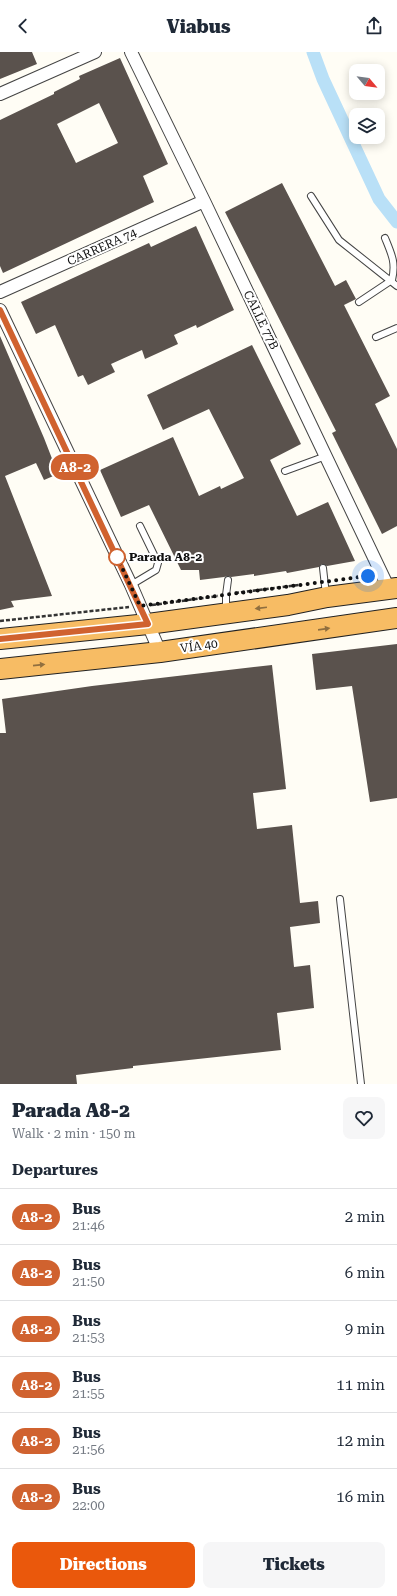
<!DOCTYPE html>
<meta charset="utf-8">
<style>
body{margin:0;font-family:"Roboto Serif",serif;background:#f6f6f7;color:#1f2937;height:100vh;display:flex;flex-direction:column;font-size:15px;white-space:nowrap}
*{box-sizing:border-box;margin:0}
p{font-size:13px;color:#747a83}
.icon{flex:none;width:22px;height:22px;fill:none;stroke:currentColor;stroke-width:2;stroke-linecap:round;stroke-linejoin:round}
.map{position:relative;height:1032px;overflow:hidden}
.side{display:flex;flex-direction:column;background:#fff;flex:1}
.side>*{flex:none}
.badge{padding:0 8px;border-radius:13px;font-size:14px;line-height:26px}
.needle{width:26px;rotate:119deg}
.fabs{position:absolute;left:349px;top:12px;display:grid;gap:8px}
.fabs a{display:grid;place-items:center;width:36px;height:36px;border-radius:8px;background:#fff;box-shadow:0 2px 10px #0003;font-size:20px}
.you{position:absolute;width:20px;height:20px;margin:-10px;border:3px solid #fff;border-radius:50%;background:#1a73e8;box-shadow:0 0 0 6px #1a73e833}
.map>.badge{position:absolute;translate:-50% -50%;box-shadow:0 0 0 2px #fff}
h2{padding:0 12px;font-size:15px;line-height:36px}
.round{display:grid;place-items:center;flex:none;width:42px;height:42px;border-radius:8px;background:#f6f6f7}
.overview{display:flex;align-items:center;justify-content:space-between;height:68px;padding:0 12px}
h1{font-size:19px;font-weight:800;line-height:30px}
.cta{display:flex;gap:8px;margin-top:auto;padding:8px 12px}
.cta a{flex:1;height:46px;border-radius:8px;background:#ea580c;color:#fff;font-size:16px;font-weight:800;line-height:46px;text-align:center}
.cta a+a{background:#f6f6f7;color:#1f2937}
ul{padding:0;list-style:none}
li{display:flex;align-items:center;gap:12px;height:56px;padding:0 12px;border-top:1px solid #e0e1e3}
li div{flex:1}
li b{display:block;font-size:15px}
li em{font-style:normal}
li .badge{min-width:44px;font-weight:700;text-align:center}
header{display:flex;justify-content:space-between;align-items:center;height:52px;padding:0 12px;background:#fff;font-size:18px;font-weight:800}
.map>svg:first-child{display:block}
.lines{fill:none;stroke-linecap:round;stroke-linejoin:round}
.canal{stroke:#b9e0f7;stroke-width:13}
.building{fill:#5a524d;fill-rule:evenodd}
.service-casing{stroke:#444;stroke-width:8}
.minor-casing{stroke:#444;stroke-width:14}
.trunk-casing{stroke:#222;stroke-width:22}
.path{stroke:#333;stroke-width:2.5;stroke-dasharray:4 2;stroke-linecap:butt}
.service{stroke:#fff;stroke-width:6}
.minor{stroke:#fff;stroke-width:12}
.trunk{stroke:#f7bc64;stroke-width:20}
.oneway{fill:#906f3f}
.line-casing{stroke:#fff;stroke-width:9}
.line{stroke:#d0622f;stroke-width:6}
.walk{stroke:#111;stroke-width:4;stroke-dasharray:0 7.2}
.stop-dot{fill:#fff;stroke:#d0622f;stroke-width:2}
.labels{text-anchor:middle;stroke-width:4;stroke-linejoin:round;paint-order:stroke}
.street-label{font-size:12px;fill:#111;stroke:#fff}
.stop-label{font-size:12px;font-weight:bold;fill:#111;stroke:#fff;text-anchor:start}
</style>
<header><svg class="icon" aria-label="back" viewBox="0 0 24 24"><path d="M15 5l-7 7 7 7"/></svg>Viabus<svg class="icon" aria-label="share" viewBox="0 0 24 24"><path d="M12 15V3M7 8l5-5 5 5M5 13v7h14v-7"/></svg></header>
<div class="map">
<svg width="397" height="1032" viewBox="0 0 397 1032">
<rect width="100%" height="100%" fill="#fffdf5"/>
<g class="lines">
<path class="canal" d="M313,0L323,27L379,147L397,170"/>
</g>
<path class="building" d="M0,0H32L37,12L0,27Z
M120,6L168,112L143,124L154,150L3,221L0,214V68L54,42V40L80,27L79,24ZM99,51L118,91L76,111L57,72Z
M282,131L335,234L346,228L356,247L344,253L390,344L375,352L397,397V474L382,482L332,381L336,379L225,160Z
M196,174L234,258L197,276L196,273L174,283L178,292L145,307L142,298L111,312L115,320L88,333L83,323L78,325L55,273L36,282L21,250L149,191L151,195Z
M0,284L44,386L58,422L44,428L36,411L5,424L52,544L11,549L14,555L0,558Z
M252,293L301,392L270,408L297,464L328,450L355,509L327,514L322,512L319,515L287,521L286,519L254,524V522L231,525L228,524L224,525L200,528L199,518H181L149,453L121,465L100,418L173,385L199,444L220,434L221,437L244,426L209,357L163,378L147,343Z
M397,592V746L370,750L352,634L316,638L312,602Z
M272,613L286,737L253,741L257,777L292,773L300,851L318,849L320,871L290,875L294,915L310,913L314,956L277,961L281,998L133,1014V1016L76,1023L77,1032H0V681H6L2,647L92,634Z"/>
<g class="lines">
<g class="service-casing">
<path id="service" d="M311,144L339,188L397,234
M359,250L392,228C396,211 392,203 385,186
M376,285L397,276
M285,419L326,404
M323,516L326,543
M131,533L156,518L158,511L140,474
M226,559V543L228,528
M340,847L361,1032"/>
</g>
<g class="minor-casing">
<path id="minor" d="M131,0L204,149L389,537
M0,42L95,0
M0,240L204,149
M0,258L131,533L160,600"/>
</g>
<g class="trunk-casing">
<path id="trunk" d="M0,587L148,572L288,553L327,545L397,536
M0,617L160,600L397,566"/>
</g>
<path class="path" d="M235,541L299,533
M152,553L218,544
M0,569L129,555"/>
<use href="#service" class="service"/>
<use href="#minor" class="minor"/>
<use href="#trunk" class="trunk"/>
</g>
<defs><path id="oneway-solid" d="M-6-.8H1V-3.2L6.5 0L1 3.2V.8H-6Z"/></defs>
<g class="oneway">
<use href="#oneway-solid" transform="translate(261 556) rotate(173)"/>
<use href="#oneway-solid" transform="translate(324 577) rotate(-8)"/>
<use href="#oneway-solid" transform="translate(39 613) rotate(-6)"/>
</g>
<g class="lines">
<g class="line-casing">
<path id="line" d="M0,258L148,572L0,587"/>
</g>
<use href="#line" class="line"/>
<path class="walk" d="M117,505L140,554L368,524"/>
</g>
<circle class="stop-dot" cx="117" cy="505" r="8"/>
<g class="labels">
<g class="street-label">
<text transform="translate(102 195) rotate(-24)" y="4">CARRERA 74</text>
<text transform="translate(261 268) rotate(64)" y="4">CALLE 77B</text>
<text transform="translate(199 594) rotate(-8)" y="4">VÍA 40</text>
</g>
<g class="stop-label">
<text x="129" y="509">Parada A8-2</text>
</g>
</g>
</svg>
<div class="fabs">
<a><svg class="needle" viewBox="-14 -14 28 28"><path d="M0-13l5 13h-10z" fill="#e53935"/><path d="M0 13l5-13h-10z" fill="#747a83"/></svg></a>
<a><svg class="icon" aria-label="layers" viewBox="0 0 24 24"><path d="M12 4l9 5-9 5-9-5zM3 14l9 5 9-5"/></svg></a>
</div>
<div class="you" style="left:368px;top:524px"></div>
<b class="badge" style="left:75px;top:415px;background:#d0622f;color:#fff">A8-2</b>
</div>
<section class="side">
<div class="overview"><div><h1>Parada A8-2</h1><p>Walk · 2 min · 150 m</p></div><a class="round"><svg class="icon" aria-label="heart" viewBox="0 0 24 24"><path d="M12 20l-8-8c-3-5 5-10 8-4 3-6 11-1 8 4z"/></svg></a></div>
<h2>Departures</h2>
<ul>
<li><span class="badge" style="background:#d0622f;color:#fff">A8-2</span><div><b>Bus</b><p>21:46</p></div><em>2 min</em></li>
<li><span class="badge" style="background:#d0622f;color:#fff">A8-2</span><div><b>Bus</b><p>21:50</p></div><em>6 min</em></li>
<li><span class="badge" style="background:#d0622f;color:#fff">A8-2</span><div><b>Bus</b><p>21:53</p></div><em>9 min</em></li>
<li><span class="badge" style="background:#d0622f;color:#fff">A8-2</span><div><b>Bus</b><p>21:55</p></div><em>11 min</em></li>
<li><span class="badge" style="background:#d0622f;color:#fff">A8-2</span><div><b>Bus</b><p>21:56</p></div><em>12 min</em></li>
<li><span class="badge" style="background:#d0622f;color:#fff">A8-2</span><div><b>Bus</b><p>22:00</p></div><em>16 min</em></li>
</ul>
<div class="cta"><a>Directions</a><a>Tickets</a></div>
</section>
